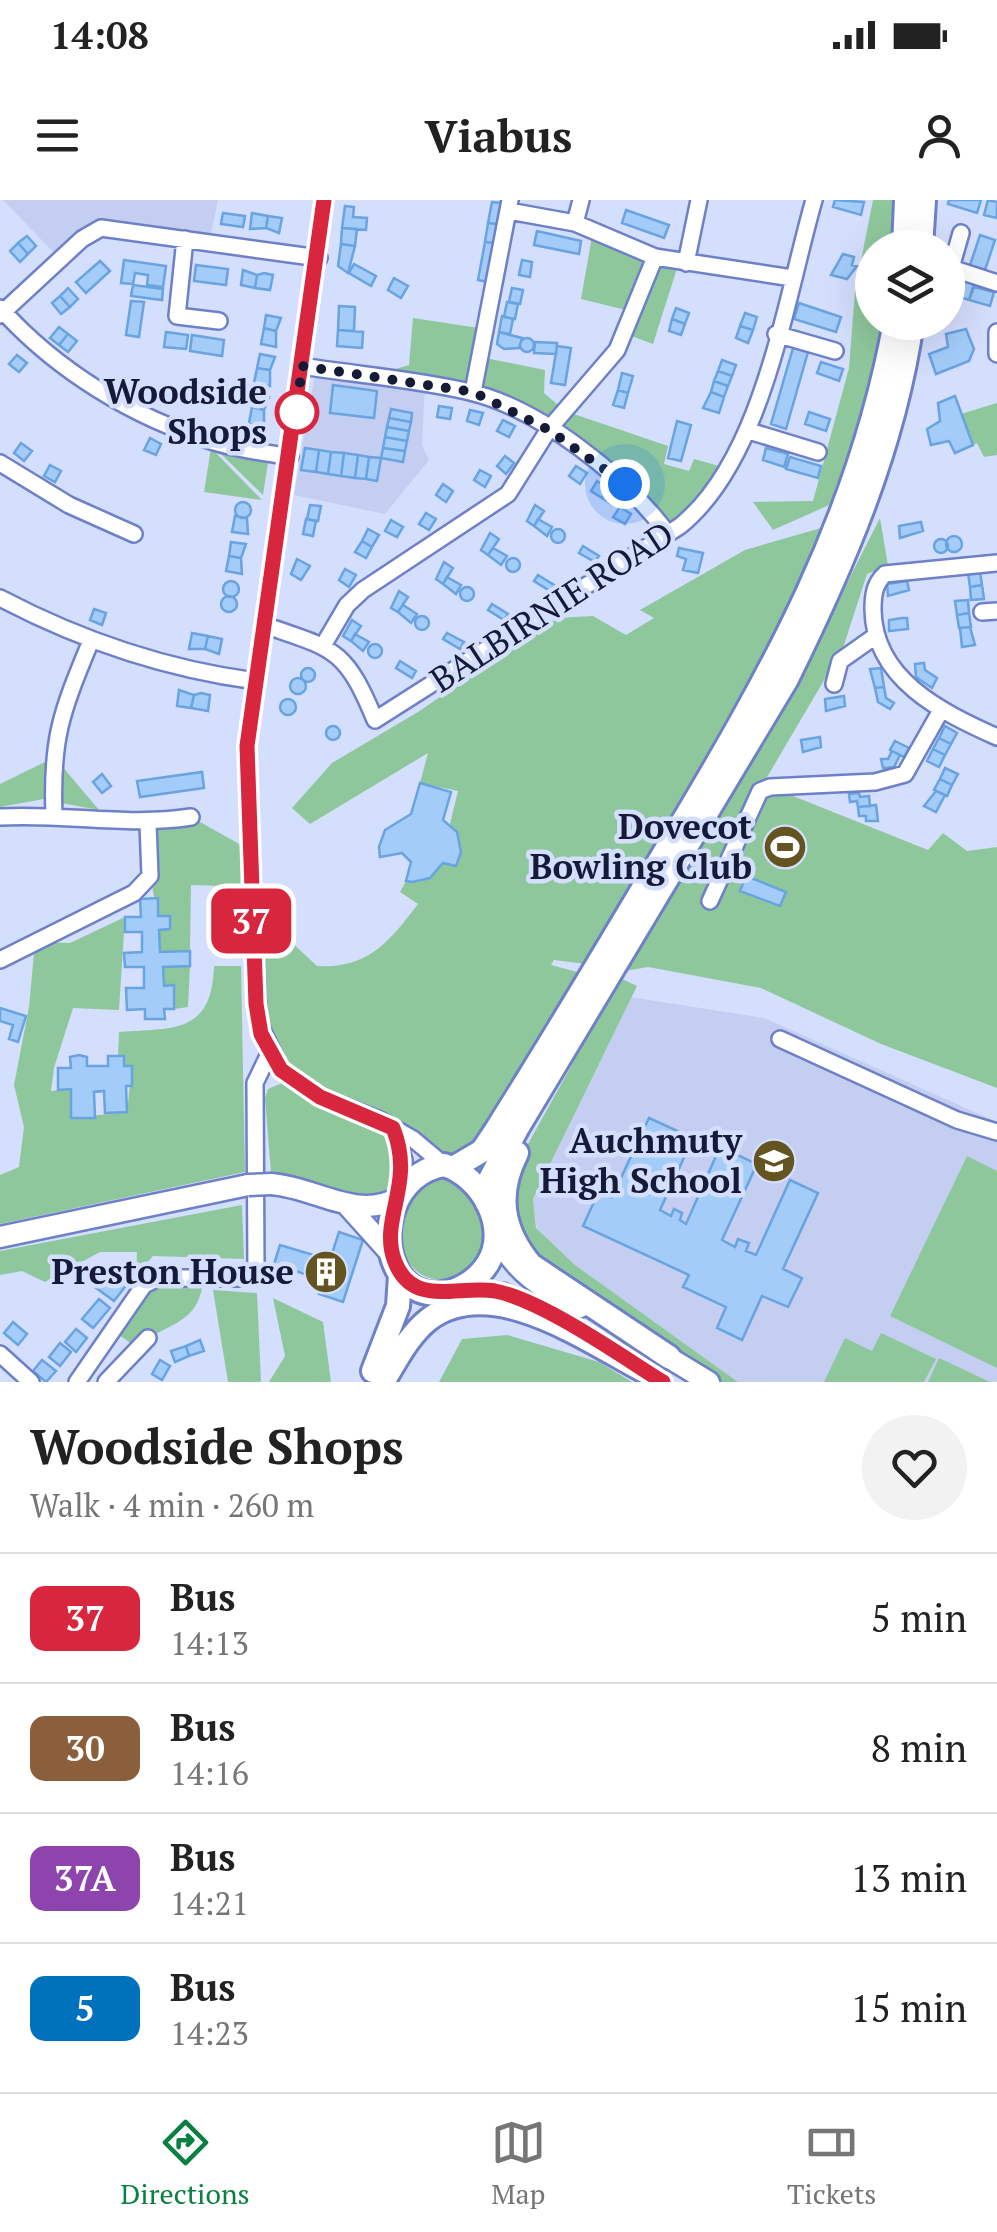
<!DOCTYPE html>
<meta charset="utf-8">
<style>
body{margin:0;font-family:"PT Serif",serif;background:#f2f2f2;color:#222;height:100vh;display:flex;flex-direction:column;font-size:38px;white-space:nowrap}
*{box-sizing:border-box;margin:0}
p{font-size:32px;color:#767676}
.icon{flex:none;width:55px;height:55px;fill:none;stroke:currentColor;stroke-width:2;stroke-linecap:round;stroke-linejoin:round}
.map{position:relative;height:1182px;overflow:hidden}
.drawer{display:flex;flex-direction:column;background:#fff;flex:1}
.drawer>*{flex:none}
.badge{padding:0 20px;border-radius:15px;font-size:35px;line-height:65px}
.buttons{position:absolute;left:855px;top:30px;display:grid;gap:20px}
.buttons a{display:grid;place-items:center;width:110px;height:110px;border-radius:50%;background:#fff;box-shadow:0 10px 40px #0002;font-size:50px}
.you{position:absolute;width:50px;height:50px;margin:-25px;border:8px solid #fff;border-radius:50%;background:#1a73e8;box-shadow:0 0 0 15px #1a73e833}
.map>.badge{position:absolute;translate:-50% -50%;box-shadow:0 0 0 5px #fff}
.round{display:grid;place-items:center;flex:none;width:105px;height:105px;border-radius:52px;background:#f2f2f2}
.summary{display:flex;align-items:center;justify-content:space-between;height:170px;padding:0 30px}
h1{font-size:48px;font-weight:700;line-height:75px}
ul{padding:0;list-style:none}
li{display:flex;align-items:center;gap:30px;height:130px;padding:0 30px;border-top:2px solid #e0e0e0}
li div{flex:1}
li b{display:block;font-size:38px}
li em{font-style:normal}
li .badge{min-width:110px;font-weight:700;text-align:center}
.status{display:flex;justify-content:space-between;align-items:center;height:70px;padding:0 50px;background:#fff;direction:ltr}
.status svg{height:28px;fill:currentColor}
header{display:flex;justify-content:space-between;align-items:center;height:130px;padding:0 30px;background:#fff;font-size:45px;font-weight:700}
.tabs{display:flex;justify-content:space-around;align-items:center;height:140px;border-top:2px solid #e0e0e0;background:#fff;font-size:28px;color:#767676}
.tabs a{display:grid;justify-items:center;gap:5px}
.tabs .on{color:#0b8043}
.map>svg:first-child{display:block}
.built{fill:#c4cef0}
.green{fill:#8fc79c}
.building{fill:#a3ccf9;stroke:#69a3e0;stroke-width:2.5}
.lines{fill:none;stroke-linecap:round;stroke-linejoin:round}
.minor-casing{stroke:#6e81c8;stroke-width:20}
.major-casing{stroke:#6e81c8;stroke-width:25}
.highway-casing{stroke:#6e81c8;stroke-width:28}
.minor{stroke:#fff;stroke-width:15}
.major{stroke:#fff;stroke-width:20}
.highway{stroke:#fff;stroke-width:22}
.major-bridge-casing{stroke:#6e81c8;stroke-width:25;stroke-linecap:butt}
.major-bridge{stroke:#fff;stroke-width:20}
.line-casing{stroke:#fff;stroke-width:22}
.line{stroke:#d7263d;stroke-width:15}
.walk{stroke:#151b37;stroke-width:10;stroke-dasharray:0 18}
.stop-dot{fill:#fff;stroke:#d7263d;stroke-width:5}
.labels{text-anchor:middle;stroke-width:9;stroke-linejoin:round;paint-order:stroke}
.stop-label{font-size:35px;font-weight:bold;fill:#151b37;stroke:#d4defd;text-anchor:end}
.street-label{font-size:35px;fill:#151b37;stroke:#d4defd}
.poi-label{font-size:35px;font-weight:bold;fill:#151b37;stroke:#d4defd;text-anchor:end}
</style>
<div class="status"><b>14:08</b><svg viewBox="0 0 49 12"><path d="M0 12V9h3v3zM5 12V6h3v6zM10 12V3h3v9zM15 12V0h3v12zM26 1h20v11H26zM47 4h2v5h-2z"/></svg></div>
<header><svg class="icon" aria-label="menu" viewBox="0 0 24 24"><path d="M4 6h16M4 12h16M4 18h16"/></svg>Viabus<svg class="icon" aria-label="person" viewBox="0 0 24 24"><circle cx="12" cy="8" r="4"/><path d="M4 21q1-7 8-7t8 7"/></svg></header>
<div class="map">
<svg width="997" height="1182" viewBox="0 0 997 1182">
<rect width="100%" height="100%" fill="#d4defd"/>
<path class="built" d="M3,0H218L209,43L101,28L60,59Z
M316,168L425,185L422,245L429,260L385,314L294,295Z
M630,797L764,818L997,922V1182H738L575,1065L537,1029L533,1000Z"/>
<path class="green" d="M873,0H896L895,47L872,48V122L889,123L845,298L773,330L753,302L813,301L849,168L855,91Z
M593,31L679,62L653,144L626,134L634,112L581,99Z
M413,118L485,129L480,157L545,170L544,193L565,211L668,246L664,264L689,271L694,259L730,269L668,334L609,268L488,198L372,176L409,165Z
M997,203V255L984,257L977,243L973,245L961,214Z
M211,248L262,300L204,292Z
M218,251L268,262L263,295Z
M880,318L888,366L867,374L843,448L763,584L928,650L943,633L967,651L997,647V888L881,844L761,788L648,767L625,771L779,517Z
M828,326L826,360L586,764L554,760L551,765L581,773L489,932L458,956L435,949L323,890L286,863L265,820L260,729L285,721L287,738L317,766C368,769 389,742 418,704L400,692L406,681L430,678L443,663L456,665C463,648 462,638 450,624L458,591L420,583L428,553L310,624L292,608L332,563L418,512L556,418L593,416L626,435L654,418L640,410L745,350Z
M47,561L44,599L0,607V584Z
M61,565L99,610L61,603Z
M191,617L241,645L240,734H223V686L191,685L190,751L160,752L159,730L170,729V716H158L150,676L148,624Z
M125,717L119,810L73,808L54,868L51,891L71,889L72,918L127,912L132,867L124,866V856H118L119,832C174,828 212,834 214,766H241L245,972L0,1024V975L19,967L24,927L14,885L29,807L35,742L70,743Z
M190,766L188,807L174,809V786H164L163,767Z
M620,778L637,786L533,999L536,1028L575,1065L738,1182H719C673,1152 551,1086 523,1046C509,1026 510,994 513,971Z
M285,882L319,904L381,930L396,963L386,992C356,1008 309,977 271,973L265,898L268,889Z
M967,956L997,971V1168L890,1116Z
M447,976C472,987 492,1025 484,1052C481,1062 472,1070 465,1078C391,1093 391,1023 424,979Z
M242,1005L244,1059L153,1056L136,1076L137,1052H100L45,1082L22,1071L0,1075V1051Z
M203,1078C201,1125 165,1123 136,1147L115,1132L144,1085Z
M213,1090L257,1093L261,1182H228Z
M273,1098L323,1122L331,1182H269L285,1156Z
M881,1133L936,1159L924,1182H824L845,1138L872,1151Z
M507,1135L599,1162L632,1182H439L462,1139Z
M939,1158L990,1182H928Z"/>
<path class="building" d="M835,0L864,2L861,15L833,7Z
M949,0H981L977,13L948,4Z
M988,0L997,2V18L984,15Z
M492,2L501,3L497,24L488,23Z
M345,6L354,7L353,17L367,18L366,30L342,28Z
M626,10L669,25L664,38L622,23Z
M223,13L245,16L243,27L221,24Z
M252,13L268,16L266,28L250,29Z
M268,16L282,18L279,33L266,28Z
M488,23L497,24L494,43L485,42Z
M342,28L357,29L355,46L341,44Z
M537,31L581,41L579,54L534,45Z
M980,35L995,40L985,70L970,65Z
M27,36L36,46L28,54L18,43Z
M485,42L494,43L487,82L478,80Z
M18,43L28,54L20,62L10,51Z
M341,44L355,46L348,73L338,66Z
M843,54L854,57L852,65L857,66L847,79L831,75Z
M124,60L166,66L163,87L147,85L148,75L135,73L133,84L121,83Z
M522,60L532,62L530,77L519,75Z
M100,61L110,71L86,93L76,82Z
M354,64L376,76L371,86L349,73Z
M196,65L228,69L226,85L194,81Z
M243,70L257,75L255,88L241,85Z
M264,73L273,75L270,90L255,88L257,75Z
M949,76L974,83L969,100L948,93Z
M394,78L408,86L401,98L388,90Z
M133,85L163,89L162,100L131,96Z
M974,87L994,92L990,106L969,100Z
M68,88L78,99L70,107L60,96Z
M512,88L523,90L520,104L509,102Z
M60,96L70,107L61,114L52,103Z
M131,101L144,102L139,137L126,135Z
M507,102L518,104L515,119L504,117Z
M799,103L841,117L836,132L794,119Z
M339,106L355,107L354,131L338,130Z
M676,108L689,113L685,124L672,119Z
M745,113L757,117L753,130L740,126Z
M266,115L281,118L276,131L264,128Z
M502,116L513,119L510,134L499,132Z
M672,119L685,124L681,135L669,131Z
M740,126L753,130L748,143L736,138Z
M59,127L68,134L59,145L50,138Z
M264,128L276,131V147L261,144Z
M966,129L974,149L969,161L936,174L929,154L948,147L946,134Z
M338,130L363,132L362,148L337,146Z
M166,132L188,135L186,149L164,147Z
M499,132L522,138L519,148L504,149L497,144Z
M68,134L77,141L68,152L59,145Z
M192,135L224,140L222,156L190,151Z
M520 145a7 7 0 1 1 14 0a7 7 0 1 1-14 0Z
M535,142L557,143L556,154L534,153Z
M557,146L571,148L565,185L551,183Z
M793,148L808,152L786,229L771,224Z
M260,154L275,157L270,170L257,168Z
M17,155L27,163L19,172L9,164Z
M722,160L736,165L732,176L718,171Z
M821,162L843,169L839,181L817,173Z
M257,168L270,170V186L254,183Z
M718,171L732,176L728,186L714,181Z
M622,173L633,176L628,193L618,190Z
M714,181L728,186L724,197L711,192Z
M333,185L377,191L374,218L330,213Z
M618,190L628,193L624,208L613,205Z
M711,192L724,197L719,213L703,208Z
M255,194L269,197L264,210L252,207Z
M955,196L973,245L955,253L949,241L931,245L927,229L940,221L938,203Z
M439,206L452,208L450,219L437,217Z
M252,207L264,210V226L249,223Z
M391,209L412,213L411,222L389,218Z
M470,210L483,213L479,225L467,221Z
M809,212L830,219L826,231L805,224Z
M389,218L411,222L409,231L387,227Z
M503,220L515,226L509,237L497,231Z
M677,221L691,225L681,261L668,258Z
M387,227L409,231L407,241L385,237Z
M385,237L407,241L405,251L383,248Z
M150,238L161,244L156,255L144,250Z
M21,243L32,251L24,261L14,253Z
M305,248L319,250L316,272L301,270Z
M383,248L405,251L403,262L381,258Z
M766,248L788,254L784,267L763,260Z
M319,250L331,252L328,274L316,272Z
M331,252L344,253L341,276L328,274Z
M344,253L358,255L355,278L341,276Z
M358,255L369,257L366,279L355,278Z
M505,256L514,263L506,274L497,266Z
M369,257L381,258L377,281L366,279Z
M790,257L821,266L818,278L786,269Z
M50,265L61,271L55,282L44,276Z
M576,266L587,273L580,284L569,276Z
M480,270L491,276L485,287L474,280Z
M597,281L609,288L602,298L591,291Z
M443,284L453,291L446,302L436,295Z
M609,288L619,295L613,305L602,298Z
M235 310a8 8 0 1 1 16 0a8 8 0 1 1-16 0Z
M310,305L321,306L318,321L307,319Z
M535,305L544,311L534,326L527,321Z
M620,307L631,314L625,324L613,317Z
M426,313L436,319L429,330L419,324Z
M235,316L247,318L248,334L232,332Z
M306,319L316,321L313,336L303,334Z
M538,319L552,327L547,336L534,326Z
M391,320L403,327L397,337L385,331Z
M921,322L923,331L900,338L899,326Z
M551 336a7 7 0 1 1 14 0a7 7 0 1 1-14 0Z
M368,329L379,335L372,347L362,341Z
M490,333L499,339L488,355L481,350Z
M946 344a8 8 0 1 1 16 0a8 8 0 1 1-16 0Z
M934 346a7 7 0 1 1 14 0a7 7 0 1 1-14 0Z
M362,341L372,347L366,358L355,352Z
M231,342L246,344L241,358L229,356Z
M583,346L599,356L595,362L579,353Z
M493,348L507,356L501,365L488,355Z
M679,348L703,353L698,373L683,370L686,359L677,356Z
M229,356L241,358L242,374L226,371Z
M506 365a7 7 0 1 1 14 0a7 7 0 1 1-14 0Z
M297,359L310,366L301,380L291,374Z
M444,362L453,368L443,384L436,379Z
M345,369L356,375L349,387L339,380Z
M980,372L982,385L970,387L968,373Z
M538,375L554,385L550,391L534,381Z
M447,377L461,385L456,394L443,384Z
M223 389a8 8 0 1 1 16 0a8 8 0 1 1-16 0Z
M907,381L909,390L888,396L887,384Z
M982,385L984,399L971,400L970,387Z
M460 394a7 7 0 1 1 14 0a7 7 0 1 1-14 0Z
M399,391L408,397L398,412L391,408Z
M221 404a8 8 0 1 1 16 0a8 8 0 1 1-16 0Z
M968,400L969,413L957,415L955,401Z
M492,404L508,414L504,420L488,410Z
M403,405L417,414L411,423L398,412Z
M94,409L106,413L102,425L90,420Z
M969,413L971,427L959,428L957,415Z
M415 423a7 7 0 1 1 14 0a7 7 0 1 1-14 0Z
M902,418H907L908,429L889,431V420Z
M352,420L361,426L351,441L343,436Z
M970,427L975,445L962,447L960,428Z
M192,433L208,436L205,449H189Z
M447,433L464,442L460,449L443,439Z
M355,434L369,442L363,451L351,441Z
M208,436L222,439L219,454L205,449Z
M368 451a7 7 0 1 1 14 0a7 7 0 1 1-14 0Z
M400,461L416,471L412,478L396,468Z
M924,463L925,470L937,478L932,488L916,477L915,464Z
M301 475a7 7 0 1 1 14 0a7 7 0 1 1-14 0Z
M881,468L884,487L875,488L870,469Z
M290 486a8 8 0 1 1 16 0a8 8 0 1 1-16 0Z
M884,487L886,498L894,503L890,509L878,502L875,488Z
M179,490L194,495L191,508L177,506Z
M201,493L210,495L208,511L191,508L194,495Z
M844,496L845,506L826,511L825,499Z
M280 507a8 8 0 1 1 16 0a8 8 0 1 1-16 0Z
M326 533a7 7 0 1 1 14 0a7 7 0 1 1-14 0Z
M945,526L957,533L951,544L939,538Z
M820,537L821,547L803,552L801,540Z
M939,538L951,544L945,555L933,549Z
M895,541L909,548L904,557L890,550Z
M933,549L945,555L939,567L927,561Z
M892,551L900,555L894,567L883,568L881,559H888Z
M945,568L958,574L952,585L940,579Z
M202,572L204,588L140,597L137,581Z
M102,574L111,586L102,593L93,582Z
M940,579L952,585L947,596L934,590Z
M420,583L451,592L443,620L457,632L461,652L456,666L443,663L430,678L412,682L406,681L411,662L402,653L380,657L379,647L385,630L411,614Z
M936,591L945,595L936,612L924,606Z
M859,593L860,597L869,596L870,606L858,607L857,601L850,602L849,594Z
M876,605L878,621H866V616H859L858,607Z
M746,676L786,692L780,706L740,691Z
M158,698V716H170V729L159,730L160,752L190,751V766L163,767L164,786L174,785V809H164L165,819H145V809L127,810L126,788H144V767H125L124,753L142,752V732H125V717H141L140,699Z
M0,808L26,816L18,842L9,839L13,825L0,821Z
M79,855L87,857V866H108V856H124V866H132V886H126L127,912L105,913L104,891L94,892L95,918H71V889L58,890V868H71L70,857Z
M649,918L693,938L660,1010L671,1016L674,1009L682,1013L680,1020L686,1024L720,947L757,964L722,1040L735,1047L738,1039L743,1041L749,1043L746,1051L756,1055L790,980L818,993L783,1069L802,1078L788,1107L762,1096L742,1140L717,1128L726,1107L683,1087L689,1075L583,1026L599,991L612,997Z
M339,1032L363,1040L343,1102L319,1094L323,1080L274,1064L280,1045L330,1060Z
M106,1066L128,1083L114,1101L92,1085Z
M99,1099L110,1108L93,1128L82,1119Z
M13,1122L27,1134L18,1145L4,1133Z
M76,1129L87,1138L76,1152L65,1142Z
M200,1140L204,1151L189,1156L186,1146Z
M60,1143L71,1152L60,1166L49,1157Z
M186,1146L189,1156L175,1162L171,1151Z
M42,1160L56,1171L46,1182L33,1171Z
M160,1160L170,1166L162,1180L152,1174Z"/>
<g class="lines">
<g class="minor-casing">
<path id="minor" d="M324,0L247,546L258,821L281,870L320,897L378,919L413,939L444,965
M509,11L575,23L655,57L792,78
M575,23L581,0
M961,33L951,68L997,83
M185,39L177,116L219,121
M686,63L699,0
M0,108C56,170 133,218 214,242C238,250 265,252 290,257
M0,115L82,39L101,28L319,58
M997,132V154
M776,134L835,151
M302,166C358,175 416,179 470,192C541,209 626,277 668,334
M473,192L510,0
M749,231L818,252
M0,263L69,305L134,334
M997,363L885,374C874,384 873,396 873,410C874,479 941,512 997,537
M0,398C82,441 164,469 256,481
M982,412L997,411
M264,425C333,449 345,447 375,520L680,326C763,259 785,101 814,0
M324,444L347,405L363,390L508,294L549,229L617,150L655,57
M834,484L840,461L874,437
M54,616C51,539 61,513 90,443
M0,617C65,613 127,627 191,617
M710,701L760,591L770,587L875,582L905,574L940,512
M0,760L134,693L150,676L148,624
M780,839L957,920L997,932
M393,928L404,960L401,990
M0,1154L31,1182
M77,1182L144,1085L158,1078H247L256,1072L255,883L270,852
M106,1182L148,1138"/>
</g>
<g class="major-casing">
<path id="major" d="M271,984C315,987 356,1021 398,998
M348,1006L392,1055
M495,1031C513,1072 541,1088 580,1107
M0,1037L248,985
M463,1089L504,1094L532,1107
M658,1151L709,1182"/>
</g>
<g class="highway-casing">
<path id="highway" d="M904,48L906,0
M921,48L924,0
M517,953C496,994 502,1030 531,1065L669,1157
M444,965C481,976 510,1027 488,1063C470,1093 421,1109 399,1073C375,1034 396,972 444,965Z
M453,968L482,951L496,930C556,835 613,739 670,643C772,473 859,320 895,122
M487,1003L490,979L518,927L787,479C843,365 894,249 912,122
M373,1171L398,1106L400,1075
M383,1182C396,1161 408,1136 428,1120C493,1070 592,1145 654,1176"/>
</g>
<use href="#minor" class="minor"/>
<use href="#major" class="major"/>
<use href="#highway" class="highway"/>
<g class="major-bridge-casing">
<path id="major-bridge" d="M248,985L271,984"/>
</g>
<use href="#major-bridge" class="major-bridge"/>
</g>
<g class="lines">
<g class="line-casing">
<path id="line" d="M324,0L247,546L256,804L261,834L281,870L320,897L393,928C416,985 378,1019 395,1062C413,1108 458,1085 495,1091C542,1100 621,1156 663,1182"/>
</g>
<use href="#line" class="line"/>
<path class="walk" d="M297,212L295,224L302,166L473,192L549,230L625,284"/>
</g>
<defs>
<g id="stadium-disc" transform="scale(2.25)"><circle r="9.5" fill="#645421" stroke="#d4defd"/><path d="M0-5a6.5 5 0 1 0 0 10a6.5 5 0 1 0 0-10ZM-3.5-1.8h7v3.6h-7Z" fill="#fff"/></g>
<g id="school-disc" transform="scale(2.25)"><circle r="9.5" fill="#645421" stroke="#d4defd"/><path d="M0-5L7-2L0 1L-7-2ZM-4 1L0 2.5L4 1V4Q0 6-4 4Z" fill="#fff"/></g>
<g id="building-disc" transform="scale(2.25)"><circle r="9.5" fill="#645421" stroke="#d4defd"/><path d="M-4-6H4V6H1V3H-1V6H-4ZM-2.5-4.3h1.7v1.8h-1.7ZM.8-4.3h1.7v1.8H.8ZM-2.5-1h1.7V.8h-1.7ZM.8-1h1.7V.8H.8Z" fill="#fff"/></g>
</defs>
<g fill-rule="evenodd">
<use href="#stadium-disc" x="785" y="647"/>
<use href="#school-disc" x="774" y="961"/>
<use href="#building-disc" x="326" y="1072"/>
</g>
<circle class="stop-dot" cx="297" cy="212" r="20"/>
<g class="labels">
<g class="stop-label">
<text x="267" y="204">Woodside<tspan x="267" dy="40">Shops</tspan></text>
</g>
<g class="street-label">
<text transform="translate(552 407) rotate(-33)" y="12">BALBIRNIE ROAD</text>
</g>
<g class="poi-label">
<text x="752" y="639">Dovecot<tspan x="752" dy="40">Bowling Club</tspan></text>
<text x="742" y="953">Auchmuty<tspan x="742" dy="40">High School</tspan></text>
<text x="294" y="1084">Preston House</text>
</g>
</g>
</svg>
<div class="buttons">
<a><svg class="icon" aria-label="layers" viewBox="0 0 24 24"><path d="M12 4l9 5-9 5-9-5zM3 14l9 5 9-5"/></svg></a>
</div>
<div class="you" style="left:625px;top:284px"></div>
<b class="badge" style="left:251px;top:721px;background:#d7263d;color:#fff">37</b>
</div>
<section class="drawer">
<div class="summary"><div><h1>Woodside Shops</h1><p>Walk · 4 min · 260 m</p></div><a class="round"><svg class="icon" aria-label="heart" viewBox="0 0 24 24"><path d="M12 20l-8-8c-3-5 5-10 8-4 3-6 11-1 8 4z"/></svg></a></div>
<ul>
<li><span class="badge" style="background:#d7263d;color:#fff">37</span><div><b>Bus</b><p>14:13</p></div><em>5 min</em></li>
<li><span class="badge" style="background:#8b5e3c;color:#fff">30</span><div><b>Bus</b><p>14:16</p></div><em>8 min</em></li>
<li><span class="badge" style="background:#8e44ad;color:#fff">37A</span><div><b>Bus</b><p>14:21</p></div><em>13 min</em></li>
<li><span class="badge" style="background:#0072bc;color:#fff">5</span><div><b>Bus</b><p>14:23</p></div><em>15 min</em></li>
</ul>
</section>
<nav class="tabs">
<a class="on"><svg class="icon" aria-label="directions" viewBox="0 0 24 24"><path d="M12 3l9 9-9 9-9-9zM9 14v-3h6M13 9l2 2-2 2"/></svg>Directions</a>
<a><svg class="icon" aria-label="map" viewBox="0 0 24 24"><path d="M3 6l6-2 6 2 6-2v14l-6 2-6-2-6 2zM9 4v14M15 6v14"/></svg>Map</a>
<a><svg class="icon" aria-label="tickets" viewBox="0 0 24 24"><path d="M3 7h18v10H3zM15 7v10"/></svg>Tickets</a>
</nav>
